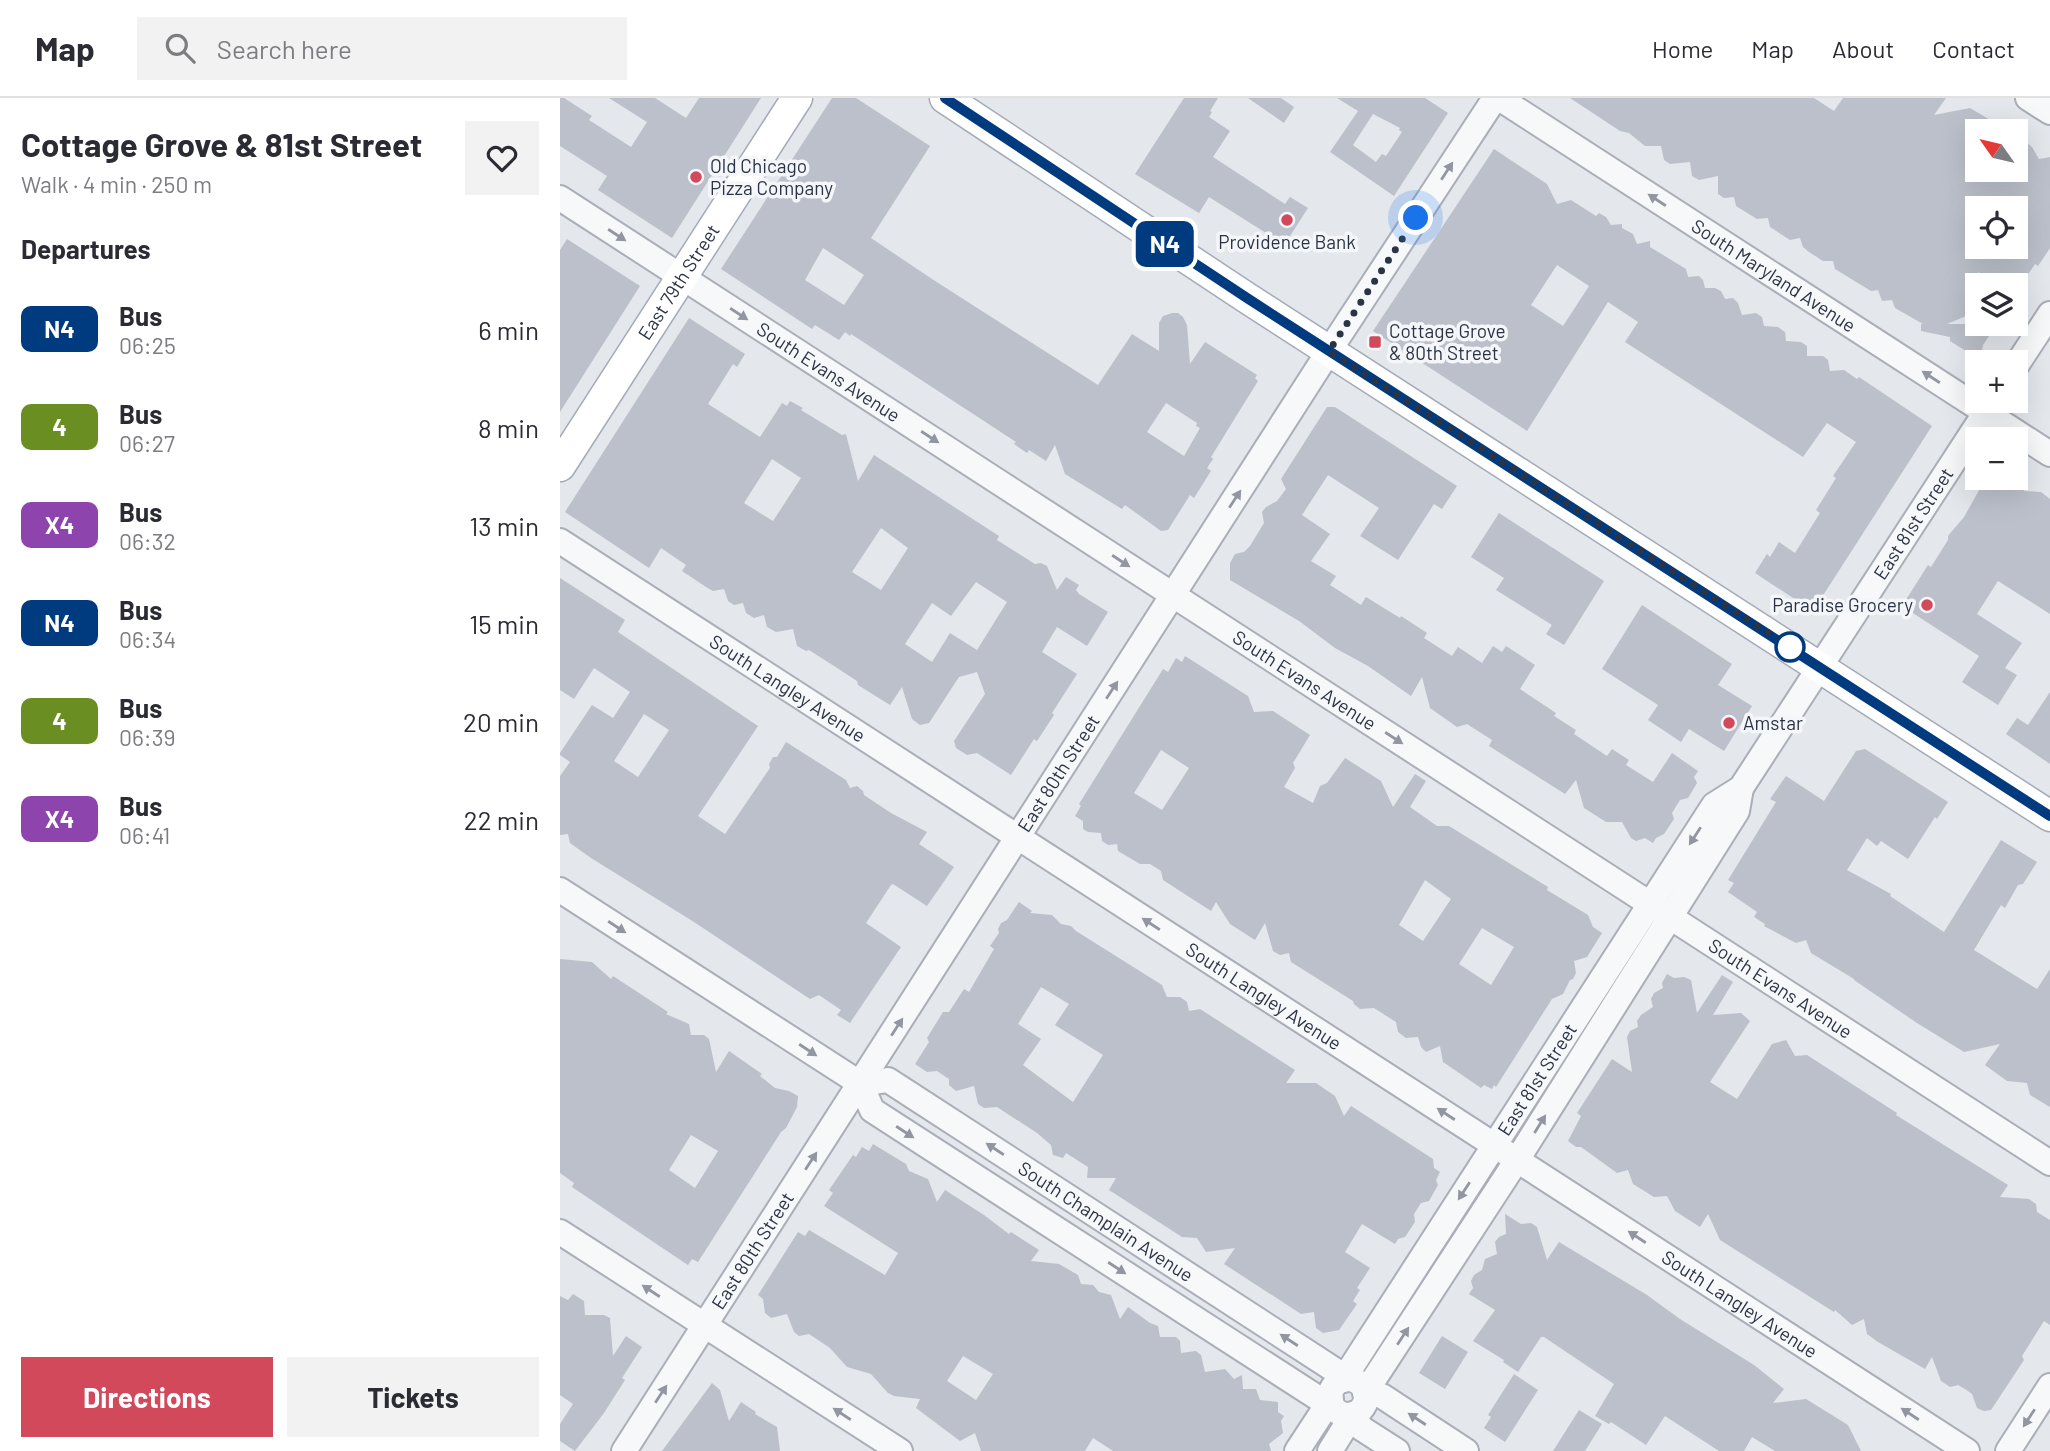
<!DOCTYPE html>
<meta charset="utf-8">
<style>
body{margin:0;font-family:Barlow,sans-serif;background:#f2f2f3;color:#2b2b33;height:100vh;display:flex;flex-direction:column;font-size:26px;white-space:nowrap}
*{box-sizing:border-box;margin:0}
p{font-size:23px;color:#7c7c81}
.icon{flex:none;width:38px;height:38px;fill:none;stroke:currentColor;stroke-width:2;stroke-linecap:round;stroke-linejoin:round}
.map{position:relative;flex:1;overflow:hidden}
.side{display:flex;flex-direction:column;background:#fff;width:560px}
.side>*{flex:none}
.badge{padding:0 14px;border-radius:10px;font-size:24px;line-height:46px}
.needle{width:46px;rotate:304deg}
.tools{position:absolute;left:1405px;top:21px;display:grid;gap:14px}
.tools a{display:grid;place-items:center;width:63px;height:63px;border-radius:0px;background:#fff;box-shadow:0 7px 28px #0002;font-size:35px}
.you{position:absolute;width:35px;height:35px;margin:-18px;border:5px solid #fff;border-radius:50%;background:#1a73e8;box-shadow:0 0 0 10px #1a73e833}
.map>.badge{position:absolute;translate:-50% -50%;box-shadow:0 0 0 4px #fff}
h2{padding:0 21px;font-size:26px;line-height:63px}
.round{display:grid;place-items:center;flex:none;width:74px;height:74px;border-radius:0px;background:#f2f2f3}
.summary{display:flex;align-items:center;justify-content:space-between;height:119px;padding:0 21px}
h1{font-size:33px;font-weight:700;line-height:52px}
.action{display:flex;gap:14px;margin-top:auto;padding:14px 21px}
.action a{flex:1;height:80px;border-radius:0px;background:#d1495b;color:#fff;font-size:28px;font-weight:700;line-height:80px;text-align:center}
.action a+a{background:#f2f2f3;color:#2b2b33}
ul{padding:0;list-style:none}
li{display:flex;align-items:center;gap:21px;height:98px;padding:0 21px}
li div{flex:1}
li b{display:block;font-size:26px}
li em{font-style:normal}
li .badge{min-width:77px;font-weight:700;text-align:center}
header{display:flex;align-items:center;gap:42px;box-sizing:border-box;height:98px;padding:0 35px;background:#fff;border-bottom:2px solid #e1e1e2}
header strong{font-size:33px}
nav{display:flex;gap:38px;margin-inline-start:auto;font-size:24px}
.search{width:490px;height:63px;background:#f2f2f3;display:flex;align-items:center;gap:18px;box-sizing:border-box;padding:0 24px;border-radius:0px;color:#7c7c81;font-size:26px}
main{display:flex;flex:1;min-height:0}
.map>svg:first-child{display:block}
.building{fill:#bbc0ca;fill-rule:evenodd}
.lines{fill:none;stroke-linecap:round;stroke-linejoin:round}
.minor-casing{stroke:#a9aeb7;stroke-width:28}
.major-casing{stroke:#a3abb8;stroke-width:33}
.minor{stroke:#f7f8fa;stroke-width:24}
.major{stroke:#fff;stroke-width:30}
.oneway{fill:#9196a0}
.line-casing{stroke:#fff;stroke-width:16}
.line{stroke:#003b80;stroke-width:10}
.walk{stroke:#2b3445;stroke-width:7;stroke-dasharray:0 12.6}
.poi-dot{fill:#d1495b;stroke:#f4f6f9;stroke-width:2.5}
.stop-dot{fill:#fff;stroke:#003b80;stroke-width:3.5}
.labels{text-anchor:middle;stroke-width:7;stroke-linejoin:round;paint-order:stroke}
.poi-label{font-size:19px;fill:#2b3445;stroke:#f4f6f9;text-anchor:start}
.street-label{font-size:19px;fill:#2b3445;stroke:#f4f6f9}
</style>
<header>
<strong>Map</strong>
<div class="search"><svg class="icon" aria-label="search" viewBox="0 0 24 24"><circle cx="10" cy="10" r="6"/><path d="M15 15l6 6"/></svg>Search here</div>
<nav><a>Home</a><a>Map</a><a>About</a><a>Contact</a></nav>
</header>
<main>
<section class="side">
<div class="summary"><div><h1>Cottage Grove &amp; 81st Street</h1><p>Walk · 4 min · 250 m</p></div><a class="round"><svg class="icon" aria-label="heart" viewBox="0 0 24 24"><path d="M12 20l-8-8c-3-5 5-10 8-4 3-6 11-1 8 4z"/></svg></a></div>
<h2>Departures</h2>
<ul>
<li><span class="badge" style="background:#003b80;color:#fff">N4</span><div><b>Bus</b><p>06:25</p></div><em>6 min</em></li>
<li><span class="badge" style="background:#6b8e23;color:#fff">4</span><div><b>Bus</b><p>06:27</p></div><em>8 min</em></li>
<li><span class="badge" style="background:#8e44ad;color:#fff">X4</span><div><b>Bus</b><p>06:32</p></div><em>13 min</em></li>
<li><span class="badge" style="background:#003b80;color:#fff">N4</span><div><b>Bus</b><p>06:34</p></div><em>15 min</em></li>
<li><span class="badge" style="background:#6b8e23;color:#fff">4</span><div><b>Bus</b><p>06:39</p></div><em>20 min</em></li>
<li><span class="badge" style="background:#8e44ad;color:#fff">X4</span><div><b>Bus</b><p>06:41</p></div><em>22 min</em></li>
</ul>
<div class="action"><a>Directions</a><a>Tickets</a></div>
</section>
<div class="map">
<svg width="1490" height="1353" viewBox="0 0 1490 1353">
<rect width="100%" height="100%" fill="#e4e7ec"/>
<path class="building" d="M0,0H4L32,18L29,22L71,49L87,24L49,0H95L126,20L139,0H201L112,140L38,92L47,78L0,48Z
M272,0H296L370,48L311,140L372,181L538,287L572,236L599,253V225L603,218L612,215H618L623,219L627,227L630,266L645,244L697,277L695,280L698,283L651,359L653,361L647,370L651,373L634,400L630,397L608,432L601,433L565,407L562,411L505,376L495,347L486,363L469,352L467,355L454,346L456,344L291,236L290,238L285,234L279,242L255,227L252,231L161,171ZM263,150L304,177L284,207L245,182ZM606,305L637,325L636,328L640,330L624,358L587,334Z
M624,0H658L650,13L652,14L649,19L670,33L653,59L725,106L730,99L748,110L721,152L702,140L706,135L649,99L639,115L575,76Z
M688,0H721L734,9L724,25Z
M777,0H865L888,15L834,98L770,54L798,13ZM813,16L840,30L839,32L842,34L826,58L822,56L816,64L793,47Z
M1010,0H1254L1274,13L1283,0H1386L1374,17L1410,10L1449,33H1418V72H1456V44H1466L1472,49L1479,61L1490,59V150L1478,168L1475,166L1461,187H1438L1418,174V213L1387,226H1437L1423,247L1420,262L1390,243V239L1361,233V226H1363L1335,210L1332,202L1322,203L1318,192L1311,193L1275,171L1273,163H1263L1249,154L1243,149L1240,140L1230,142L1210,129L1208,120L1197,121L1176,108L1174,99L1164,100L1158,96V78L1139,82L1132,78L1130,64L1110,66L1104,62L1101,48H1085L1069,35L1060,33ZM1418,110H1456V149H1418Z
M934,51L987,86L997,106L1011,102L1036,118L1039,115L1046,119L1051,127L1062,126V130L1073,136L1077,146L1090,143V149L1126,171L1128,179L1139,178L1143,182L1145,190H1155L1161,193L1165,201L1173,200L1178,205L1182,217L1196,215L1202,219L1204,228L1218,229L1225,234L1226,243L1241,244L1247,248V258H1263L1268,262L1270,273L1284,272L1297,281L1299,279L1372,328L1253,513L1195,475L1207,456L1210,459L1219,444L1235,455L1260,415L1256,412L1276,380L1273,378L1296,344L1267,325L1243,359L1065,244L1078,224L1048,204L967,333L813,233ZM997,167L1029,188L1003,228L971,207Z
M7,141L80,188L0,314V152Z
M129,220L185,256L177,269L173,266L148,306L200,339L222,305L227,308L230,303L243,310L241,312L282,337L286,336L298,383L314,357L439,438L437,442L475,466L481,465L487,468L497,492L506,479L519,487L516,492L519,496L548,514L527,548L497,529L482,554L517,576L492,615L494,617L477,643L474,641L451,677L417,655L407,657L396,650L394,643L425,596L417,574L399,579L369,625L360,627L352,621L342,589L330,607L298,587L297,583L274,568L249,552L246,553L237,548L233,531L216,534L207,529L204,517L194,520L186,515L183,505L174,507L168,503L164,491L153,493L146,489L122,473L126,467L101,450L89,470L5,414ZM212,361L241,380L213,423L184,405ZM321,430L348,450L321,492L292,474ZM416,484L447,504L417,552L390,535L372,564L345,546L372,505L391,518Z
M767,309H775L897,388L882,411L874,406L838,462L800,438L819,410L768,377L742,417L770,436L751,463L776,478L770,487L801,507L806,499L840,520L841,518L867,535L864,540L892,558L898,549L922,565L933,548L942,554L946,548L975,567L960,591L996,615L994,618L1016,632L1014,636L1047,658L1052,651L1069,662L1066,667L1093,684L1112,655L1138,673L1134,679L1137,685L1128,700L1120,702L1112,715L1114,721L1104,736L1096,740L1093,745L1085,740L1076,743L1071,740L1062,724H1046L1024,710L1016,682L1005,696L929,648L932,642L907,626L897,629L870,610L862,579L851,598L808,568L775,550L739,523L670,482V465L675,456L684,454L690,448L704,425L702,414L706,409L717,403L726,391L721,381Z
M1426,380H1444L1465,393L1481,394L1490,401V516L1438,483L1417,516L1462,545L1445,570L1457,577L1438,607L1402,584L1419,558L1342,508L1368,467L1371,469L1388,442V438L1404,419Z
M939,415L1044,483L1004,547L986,536L992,527L936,492L944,480L911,459Z
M0,480L65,522L58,534L198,628L138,718L165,736L210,670L209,666L213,659H217L226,644L286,682L290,690L297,688L303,693L304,697L331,715L367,734L359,746L394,769L367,808L333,786L331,787L306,825L341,849L290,925L277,917L281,912L259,897L250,901L134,824L31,760L10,745L8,736L0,737V678L10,664L0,657V655L32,607L53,620L70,594L34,570L14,601L0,592ZM84,616L109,632L78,679L54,663Z
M1082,507L1172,566L1158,587L1192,608L1164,653L1129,631L1121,644L1088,622L1098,607L1042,571Z
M625,558L688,598L694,614L713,613L750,637L733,665L735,670L724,689L753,705L760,688L767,685L785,660L821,683L833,709L855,676L866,683L850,709L877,728H889L988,789L987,792L1028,817L1033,829L1042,835L1027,859L1014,863L1016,875L1013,881L1010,882L1003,896L992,901L936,989L934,987L932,991L924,987L921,990L883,964L880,948L866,954L861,949L858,939L846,940L838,934L836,924L814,910L800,911L794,906L793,903L731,864L729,855L720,857L713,853L705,825L695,842L670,826L656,804L651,813L603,782L601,773L590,766H580L558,753L557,746L548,747L542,743L541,735L528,734L523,731V723L515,718L521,708L519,706L603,571L608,574L616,560L622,564ZM601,652L629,670L602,712L574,695ZM865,782L891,801L863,843L839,827ZM922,830L954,849L931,887L899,866Z
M1490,594V666L1446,636L1457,620L1468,627Z
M1305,651L1388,704L1377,721L1375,719L1348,761L1321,743L1317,748L1307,740L1287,772L1331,796L1330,798L1384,834L1441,742L1477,764L1463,786L1458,787L1445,810L1441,807L1414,852L1477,891L1490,871V1009L1470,997L1467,985L1447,983L1425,967L1440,946L1404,954L1357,925L1294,882V881L1251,855L1246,842L1236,845L1204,828L1205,826L1194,819L1197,814L1168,794L1174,785L1168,782L1216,704L1210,701L1226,678L1264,703L1296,653Z
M459,804L472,813L470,815L492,817L501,826L511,828L516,833L602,887L607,899H620L627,904L629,913L640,911L735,972L726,985H756L775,998L784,1018L791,1008L873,1061L874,1070L880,1074L876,1082L878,1087L869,1103L861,1105L854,1116L855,1124L845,1139L838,1141L835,1146L802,1126L785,1154L810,1170L797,1190L800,1192L793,1203L797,1206L779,1232L763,1235L756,1230L754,1214L741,1216L664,1166L675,1150L646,1154L637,1140L622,1139L549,1092L556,1080H527L528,1069L506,1055L503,1060L493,1057L491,1047L477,1035L437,1009L424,1010L418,1006L414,988L396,993L389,987V981L377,973L367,974L355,966L369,944L367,940L383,914H389L404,891L409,894L434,851L430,848L439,835L438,831L441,825L447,822ZM481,889L509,906L495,927L543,957L513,1004L463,967L481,941L458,926Z
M0,861L32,864L51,881L53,878L108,914L106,916L129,926L131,937H144L149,941L156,974L169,953L202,976L200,978L215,990L229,993L238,998L237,1009L226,1030L221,1034L138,1164L132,1161L128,1167L95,1145L12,1089L14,1085L0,1075ZM131,1037L158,1053L135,1090L109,1072Z
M1107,876L1114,880L1124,879L1131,882L1137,915L1162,877L1173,884L1153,917L1181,915L1190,923L1150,984L1177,1001L1212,946L1226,942L1235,958L1247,957L1337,1015L1336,1017L1448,1087L1440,1099L1469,1101L1476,1106L1477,1114L1490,1122V1227L1484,1223L1462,1258L1464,1262L1431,1312L1424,1313L1417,1310L1412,1296L1405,1291L1398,1287L1390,1289L1381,1283L1372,1259L1365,1271L1318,1244L1307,1236L1304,1221L1292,1227L1275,1212L1274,1214L1160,1142L1148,1116L1140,1129L1115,1113L1107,1098L1094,1099L1073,1086L1068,1072L1057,1075L1021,1049H1016L1008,1043L1021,1018L1017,1015L1052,961L1072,974L1067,939L1070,933L1078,929L1077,923L1081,917L1093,909L1091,901L1094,895L1103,890L1102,885Z
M313,1046L346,1066L349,1073L368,1081L377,1104L385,1092L424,1117L449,1136L451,1134L479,1152L471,1163L499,1166L518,1177L521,1186L533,1187L539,1194L551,1197L560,1221L568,1209L590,1225L598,1228L600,1239H616L620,1243L621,1255L636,1253L641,1257L645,1274L665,1271L674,1281L682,1277L683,1291H696L700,1302L718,1304V1314L724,1318L721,1323L723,1335L709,1346L711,1353H553L533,1340L525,1353H421L415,1335L400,1343L356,1310L360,1301L334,1298L328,1295L311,1276L287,1269L270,1250L249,1236L239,1238L234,1234L227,1216L211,1220L205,1215L203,1201L198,1197L238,1134L245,1138L249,1132L325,1177L338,1155L264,1108L273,1095L269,1092L293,1057L296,1059L302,1049L309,1053ZM403,1258L433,1276L416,1302L387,1283Z
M945,1116L961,1126L971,1125L977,1129L987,1162L999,1144L1087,1197L1120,1221L1194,1267L1224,1291L1213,1305L1246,1301L1288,1327L1301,1353H1215L1192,1339L1184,1353H1159L1105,1318L1086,1347L1051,1324L1049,1326L1035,1318L1054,1286L984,1239H981L958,1274L943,1264L944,1262L913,1243L935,1212L909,1196L913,1190L911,1183L914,1177L922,1172L925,1161L937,1156L935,1144L939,1139L946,1136Z
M13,1196L24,1203L25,1217H44L50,1220L53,1258L66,1238L82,1249L62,1280L65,1282L44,1315L15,1353L0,1343V1326L13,1306L0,1297V1198L8,1202Z
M882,1238L908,1254L885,1291L859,1275Z
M954,1276L978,1292L945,1344L924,1330L931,1319L928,1317Z
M152,1285L160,1292L169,1323L181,1304L196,1314L195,1316L217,1329L220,1353H102Z
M1019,1312L1042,1326L1025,1353H993Z"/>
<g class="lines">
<g class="minor-casing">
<g id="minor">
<path id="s1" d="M939,0L1490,356"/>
<path d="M1468,0L1490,14"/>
<path id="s2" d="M0,100L1490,1065"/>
<path d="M1456,268L1490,216"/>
<path id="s3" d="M0,443L1407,1353"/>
<path d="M0,792L301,986L312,1012L758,1300L771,1301L737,1353"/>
<path id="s4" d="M301,986L328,982L773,1271L779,1275L783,1282L1154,707L1181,690L1433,303"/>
<path d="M0,1134L340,1353"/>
<circle cx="788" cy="1299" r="18"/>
<path id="s5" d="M64,1353L769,253L935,0"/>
<path d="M770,1353L793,1316L801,1330L837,1353"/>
<path d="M906,1353L822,1298L805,1295L957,1062L1177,713L1181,690"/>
<path d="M1448,1353L1490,1288"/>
</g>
</g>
<g class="major-casing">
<g id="major">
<path d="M385,0L687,200L1490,718"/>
<path id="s6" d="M0,368L237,0"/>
</g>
</g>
<use href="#minor" class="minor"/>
<use href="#major" class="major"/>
</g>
<defs><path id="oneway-solid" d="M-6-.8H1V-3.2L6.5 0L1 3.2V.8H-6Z" transform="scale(1.75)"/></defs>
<g class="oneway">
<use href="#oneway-solid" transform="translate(887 73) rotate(-57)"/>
<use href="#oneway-solid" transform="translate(1097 102) rotate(-147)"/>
<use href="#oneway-solid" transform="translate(57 137) rotate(33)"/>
<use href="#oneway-solid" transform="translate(179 216) rotate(33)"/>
<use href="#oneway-solid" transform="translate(1371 279) rotate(-147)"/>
<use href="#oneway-solid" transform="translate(370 339) rotate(33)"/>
<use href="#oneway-solid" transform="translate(675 401) rotate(-57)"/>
<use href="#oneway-solid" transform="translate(561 463) rotate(33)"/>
<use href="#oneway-solid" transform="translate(552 592) rotate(-57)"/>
<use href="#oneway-solid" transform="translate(834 640) rotate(33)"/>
<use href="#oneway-solid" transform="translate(1135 738) rotate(123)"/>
<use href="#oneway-solid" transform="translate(591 826) rotate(-147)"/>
<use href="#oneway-solid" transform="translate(57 829) rotate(33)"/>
<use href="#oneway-solid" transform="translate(337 929) rotate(-57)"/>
<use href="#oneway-solid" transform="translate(248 952) rotate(33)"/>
<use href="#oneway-solid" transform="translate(886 1016) rotate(-147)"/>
<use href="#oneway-solid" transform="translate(980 1026) rotate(-58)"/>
<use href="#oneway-solid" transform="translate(345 1034) rotate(33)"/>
<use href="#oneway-solid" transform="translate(435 1051) rotate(-147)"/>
<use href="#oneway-solid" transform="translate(251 1063) rotate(-57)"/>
<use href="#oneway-solid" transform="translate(904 1093) rotate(123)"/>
<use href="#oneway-solid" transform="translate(1077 1139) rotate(-147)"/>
<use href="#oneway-solid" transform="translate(557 1170) rotate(33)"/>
<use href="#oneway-solid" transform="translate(91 1193) rotate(-147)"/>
<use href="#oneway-solid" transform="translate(843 1238) rotate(-57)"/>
<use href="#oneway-solid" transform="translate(729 1242) rotate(-147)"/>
<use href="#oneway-solid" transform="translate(101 1296) rotate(-57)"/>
<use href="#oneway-solid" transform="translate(282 1316) rotate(-147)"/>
<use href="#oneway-solid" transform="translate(1350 1316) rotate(-147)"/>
<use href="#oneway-solid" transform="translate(1469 1320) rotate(123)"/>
<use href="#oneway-solid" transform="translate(857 1321) rotate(-147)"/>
</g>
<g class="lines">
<g class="line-casing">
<path id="line" d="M385,0L687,200L1490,718"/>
</g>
<use href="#line" class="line"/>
<path class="walk" d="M856,120L769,253L1235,552L1230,549"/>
</g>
<g class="poi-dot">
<circle cx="136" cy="79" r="7"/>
<circle cx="727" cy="122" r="7"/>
<rect x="808" y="237" width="14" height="14" rx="3.5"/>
<circle cx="1367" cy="507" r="7"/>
<circle cx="1169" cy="625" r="7"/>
</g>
<circle class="stop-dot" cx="1230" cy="549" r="14"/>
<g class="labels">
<g class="poi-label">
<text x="150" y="75">Old Chicago<tspan x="150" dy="22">Pizza Company</tspan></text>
<text x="727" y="151" text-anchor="middle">Providence Bank</text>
<text x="829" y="240">Cottage Grove<tspan x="829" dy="22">&amp; 80th Street</tspan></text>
<text x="1353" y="514" text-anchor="end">Paradise Grocery</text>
<text x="1183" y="632">Amstar</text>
</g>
<g class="street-label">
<text dy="7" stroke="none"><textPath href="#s1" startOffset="327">South Maryland Avenue</textPath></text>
<text dy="7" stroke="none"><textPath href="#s6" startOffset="219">East 79th Street</textPath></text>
<text dy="7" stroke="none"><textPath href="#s2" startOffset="320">South Evans Avenue</textPath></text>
<text dy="7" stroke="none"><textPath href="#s4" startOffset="1605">East 81st Street</textPath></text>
<text dy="7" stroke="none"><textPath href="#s2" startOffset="887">South Evans Avenue</textPath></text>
<text dy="7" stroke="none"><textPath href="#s3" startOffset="271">South Langley Avenue</textPath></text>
<text dy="7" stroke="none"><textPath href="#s5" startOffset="805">East 80th Street</textPath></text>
<text dy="7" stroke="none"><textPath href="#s2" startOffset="1454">South Evans Avenue</textPath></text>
<text dy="7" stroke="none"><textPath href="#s3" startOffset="838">South Langley Avenue</textPath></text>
<text dy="7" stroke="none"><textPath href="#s4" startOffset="931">East 81st Street</textPath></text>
<text dy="7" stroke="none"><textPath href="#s4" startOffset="287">South Champlain Avenue</textPath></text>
<text dy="7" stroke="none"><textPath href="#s5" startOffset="238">East 80th Street</textPath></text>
<text dy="7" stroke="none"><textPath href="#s3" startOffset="1405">South Langley Avenue</textPath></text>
</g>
</g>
</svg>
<div class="tools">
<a><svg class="needle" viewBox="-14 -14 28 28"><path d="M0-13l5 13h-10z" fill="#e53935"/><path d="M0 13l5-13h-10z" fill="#7c7c81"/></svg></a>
<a><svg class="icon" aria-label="locate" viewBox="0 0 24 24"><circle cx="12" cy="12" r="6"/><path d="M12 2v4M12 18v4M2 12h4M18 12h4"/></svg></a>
<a><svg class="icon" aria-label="layers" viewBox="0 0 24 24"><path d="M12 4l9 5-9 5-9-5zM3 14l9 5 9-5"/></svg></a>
<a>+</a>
<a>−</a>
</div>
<div class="you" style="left:856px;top:120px"></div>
<b class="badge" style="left:605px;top:146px;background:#003b80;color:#fff">N4</b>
</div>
</main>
